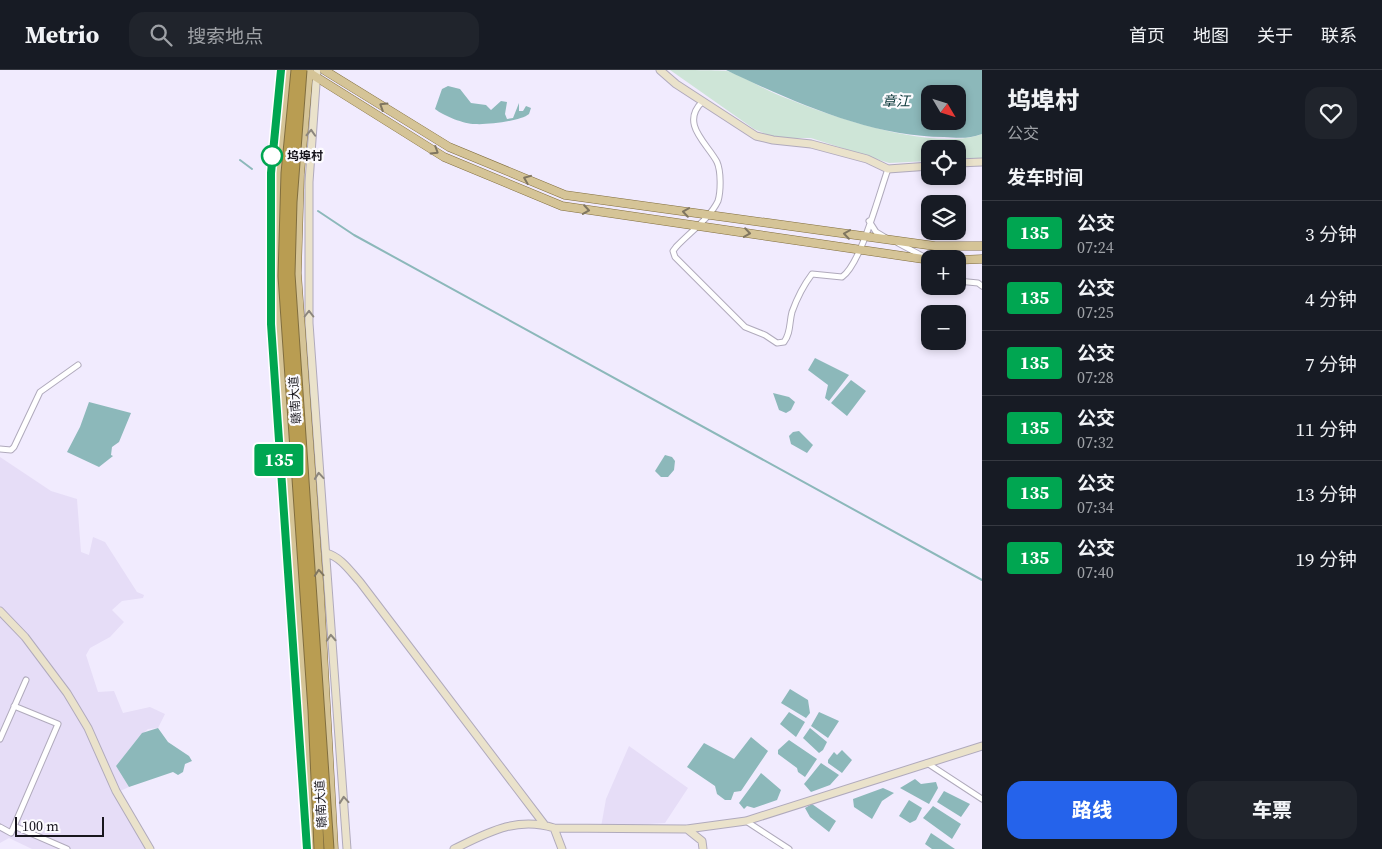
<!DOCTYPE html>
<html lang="zh">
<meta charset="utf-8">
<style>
body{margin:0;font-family:"Source Serif 4","Noto Sans SC",serif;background:#20242c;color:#f1f3f6;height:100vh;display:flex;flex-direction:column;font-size:19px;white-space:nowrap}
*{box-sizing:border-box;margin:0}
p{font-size:16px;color:#9ea1a6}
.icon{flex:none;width:28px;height:28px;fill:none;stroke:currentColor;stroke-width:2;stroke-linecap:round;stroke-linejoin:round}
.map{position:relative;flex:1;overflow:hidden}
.drawer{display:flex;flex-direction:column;background:#171b24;width:400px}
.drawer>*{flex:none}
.badge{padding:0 10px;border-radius:4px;font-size:18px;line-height:32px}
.needle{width:32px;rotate:128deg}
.buttons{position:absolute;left:921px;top:15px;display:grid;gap:10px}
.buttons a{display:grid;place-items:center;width:45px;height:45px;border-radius:10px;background:#171b24;box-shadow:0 2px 8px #0003;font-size:25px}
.scale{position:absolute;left:15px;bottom:12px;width:89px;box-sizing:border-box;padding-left:5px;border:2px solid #18161d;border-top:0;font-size:14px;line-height:18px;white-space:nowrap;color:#18161d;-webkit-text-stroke:4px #fcfbff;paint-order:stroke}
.map>.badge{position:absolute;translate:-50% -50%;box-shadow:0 0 0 2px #fff}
h2{padding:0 25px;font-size:19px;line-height:45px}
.round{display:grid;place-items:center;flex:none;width:52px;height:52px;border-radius:15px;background:#20242c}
.head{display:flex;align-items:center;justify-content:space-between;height:85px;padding:0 25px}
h1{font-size:24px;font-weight:800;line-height:38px}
.primary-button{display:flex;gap:10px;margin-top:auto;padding:10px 25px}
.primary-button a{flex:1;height:58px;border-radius:15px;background:#2563eb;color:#fff;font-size:20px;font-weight:800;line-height:58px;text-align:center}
.primary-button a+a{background:#20242c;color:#f1f3f6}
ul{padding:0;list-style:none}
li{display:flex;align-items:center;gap:15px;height:65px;padding:0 25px;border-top:1px solid #363941}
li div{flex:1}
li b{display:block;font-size:19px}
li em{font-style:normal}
li .badge{min-width:55px;font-weight:700;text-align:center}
header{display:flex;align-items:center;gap:30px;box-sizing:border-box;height:70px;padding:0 25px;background:#171b24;border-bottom:1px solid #363941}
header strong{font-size:24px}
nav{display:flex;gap:28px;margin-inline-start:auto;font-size:18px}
.search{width:350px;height:45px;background:#20242c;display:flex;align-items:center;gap:12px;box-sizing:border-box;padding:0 18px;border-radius:15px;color:#9ea1a6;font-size:19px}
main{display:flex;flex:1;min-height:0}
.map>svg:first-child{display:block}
.built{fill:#e6ddf7}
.green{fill:#cee5d7}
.water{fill:#8cb8ba;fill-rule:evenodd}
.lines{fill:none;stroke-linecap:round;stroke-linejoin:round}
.stream{stroke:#8cb8ba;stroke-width:2}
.street-casing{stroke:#b0aabc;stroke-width:7}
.secondary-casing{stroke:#b0aabc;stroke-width:9}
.primary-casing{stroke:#816e3f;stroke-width:9}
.street{stroke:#fff;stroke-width:5}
.secondary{stroke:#eae2cb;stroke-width:7}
.primary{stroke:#d5c497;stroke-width:8}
.highway-bridge-casing{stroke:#816e3f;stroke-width:11;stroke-linecap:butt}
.highway-bridge{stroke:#b99d52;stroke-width:9}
.oneway{stroke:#807660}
.oneway2{stroke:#8c867d}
.line-casing{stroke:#fff;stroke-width:11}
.line{stroke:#00a651;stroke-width:8}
.stop-dot{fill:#fff;stroke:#00a651;stroke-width:2.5}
.labels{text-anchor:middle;stroke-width:4.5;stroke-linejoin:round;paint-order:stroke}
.stop-label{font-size:12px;font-weight:bold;fill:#18161d;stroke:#fcfbff;text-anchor:start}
.street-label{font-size:12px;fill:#18161d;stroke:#fcfbff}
.water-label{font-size:14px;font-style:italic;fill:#083537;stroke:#fcfbff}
</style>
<header>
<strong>Metrio</strong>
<div class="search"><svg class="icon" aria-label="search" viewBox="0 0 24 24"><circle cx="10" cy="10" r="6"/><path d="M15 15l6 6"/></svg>搜索地点</div>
<nav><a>首页</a><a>地图</a><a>关于</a><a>联系</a></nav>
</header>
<main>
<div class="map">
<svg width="982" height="779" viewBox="0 0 982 779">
<rect width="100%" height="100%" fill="#f1ebfe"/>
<path class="built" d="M0,387L51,421L77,429L81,482L89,485L93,467L105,472L137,522L144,525L143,528L122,531L112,540L124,552L110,567L90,578L86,585L98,622L114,621L123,643L150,637L165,644L158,658L148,659L138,668L116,696L129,717L120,721L154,779H32L9,768L0,773Z
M629,676L688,718L665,753L601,757L606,729Z"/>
<path class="green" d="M670,0C685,0 714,0 727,1C744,6 759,17 776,24C824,44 932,83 982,64V88L958,89V79H930V91L889,93L811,68H775L754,59Z"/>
<path class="water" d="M726,0H982V64C969,69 958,68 944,67C871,67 791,31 726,0ZM930,24H958V51H930Z
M448,16L460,19L471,33L486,35L491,40L501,31L507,32L505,44L507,49L513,48L519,33V41H523L526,36L531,38L529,44C521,51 487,55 475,54C464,54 444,46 435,39L442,19Z
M815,288L849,305L829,331L825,328L828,315L808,300Z
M851,310L866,321L847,346L831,333Z
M773,323L789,327L795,332L791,340L786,343L779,340Z
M89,332L131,343L119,372L112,377L111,385L113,386L99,397L67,382L80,357Z
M799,361L813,375L807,383L791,374L789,366L793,362Z
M665,385L672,387L675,391L674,400L668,407H661L655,401Z
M790,619L808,630L810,643L806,648L781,633Z
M789,642L805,652L796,667L780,654Z
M819,642L839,651L828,668L811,656Z
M158,658L168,672L189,686L192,691L185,694L183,702L178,705L173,702L129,717L116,696L142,663Z
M810,658L827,672L823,680L819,683L803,668Z
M751,667L768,681L741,721L734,722L731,730H725L717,724L715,716L687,697L704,673L734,689Z
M789,670L817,689L805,707L798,702L797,698L778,684V680Z
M842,680L852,690L842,703L828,693V690L834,682L837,685Z
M821,693L839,705L830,715L811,722L804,714Z
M761,703L781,720L777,730L754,738L747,736L744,739L739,733Z
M915,709L921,714L936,712L938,718L929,734L900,718Z
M883,718L894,723L882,731L872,749L854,737L853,729Z
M944,721L970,734L961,747L937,732Z
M909,730L922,738L916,750L910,753L899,746Z
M812,734L836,751L829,762L810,747L805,738Z
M933,736L961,754L952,769L923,748Z
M931,763L955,779H932L925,774Z"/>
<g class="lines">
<path class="stream" d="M240,90L252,99
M318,141L354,165L982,510"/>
<g class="street-casing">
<path id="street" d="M702,32C680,54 707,73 717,92C721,101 721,121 718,131C710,148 689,163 676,177L673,181L675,187L745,257L765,265L777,273L784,272C791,263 789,253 792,242C797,228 803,216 812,204L842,207C861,194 879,124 888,99
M869,151L876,162L886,168
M898,173L928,189
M958,211L978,213L982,216
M0,379L11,380L14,377L40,322L78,295
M0,669L26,610
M927,693L982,729
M746,751L789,779
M14,756L67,779
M0,757L11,763L58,654L14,636"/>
</g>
<g class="secondary-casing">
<path id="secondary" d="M281,0L271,103V254L307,779
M317,0L309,112V253L347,779
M660,0L676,14L756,66L773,70L811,74L867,89L888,99L930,96
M958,93L982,92
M326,483C341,487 350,501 360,512L544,754
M0,541L25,567L67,623L88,658L116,721L150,779
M554,758L562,779
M687,759L702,771L703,779
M454,779C487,763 516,746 554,758L687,759L746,751L982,676"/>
</g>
<g class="primary-casing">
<path id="primary" d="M288,0L277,109L280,256L313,779
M305,0L444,87L562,136L930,190
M309,0L300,104L297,203L320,526L334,779
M324,0L449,77L565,125L935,176H982
M958,190L982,189"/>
</g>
<use href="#street" class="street"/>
<use href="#secondary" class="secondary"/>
<use href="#primary" class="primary"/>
<g class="highway-bridge-casing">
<path id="highway-bridge" d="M296,0L286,103L283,206L313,640L319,779
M302,0L292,132L290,204L329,779"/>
</g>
<use href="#highway-bridge" class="highway-bridge"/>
</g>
<defs><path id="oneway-chevron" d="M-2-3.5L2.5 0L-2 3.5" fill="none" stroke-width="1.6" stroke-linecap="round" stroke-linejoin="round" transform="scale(1.25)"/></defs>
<g class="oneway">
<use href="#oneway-chevron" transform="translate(383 36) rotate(-148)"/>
<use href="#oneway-chevron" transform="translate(435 81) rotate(32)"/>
<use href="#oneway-chevron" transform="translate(527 109) rotate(-158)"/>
<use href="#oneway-chevron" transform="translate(586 140) rotate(8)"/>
<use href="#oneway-chevron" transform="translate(686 142) rotate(-172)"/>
<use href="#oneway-chevron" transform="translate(747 163) rotate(8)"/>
<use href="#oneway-chevron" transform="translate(847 164) rotate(-172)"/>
<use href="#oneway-chevron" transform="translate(319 503) rotate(-94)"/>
</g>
<g class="oneway2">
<use href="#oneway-chevron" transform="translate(311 63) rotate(-87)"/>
<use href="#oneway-chevron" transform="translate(309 244) rotate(-90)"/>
<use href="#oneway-chevron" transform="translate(319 406) rotate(-95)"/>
<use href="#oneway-chevron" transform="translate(331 568) rotate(-93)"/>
<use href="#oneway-chevron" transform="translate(344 730) rotate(-95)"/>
</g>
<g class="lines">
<g class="line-casing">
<path id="line" d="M281,0L271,103V254L307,779"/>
</g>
<use href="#line" class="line"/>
</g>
<circle class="stop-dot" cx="272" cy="86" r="10"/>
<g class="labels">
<g class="stop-label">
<text x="287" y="90">坞埠村</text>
</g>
<g class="street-label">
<text transform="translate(295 330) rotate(-94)" y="4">赣南大道</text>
<text transform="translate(321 734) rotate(-93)" y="4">赣南大道</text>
</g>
<g class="water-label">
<text x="896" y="36">章江</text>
</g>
</g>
</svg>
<div class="buttons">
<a><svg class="needle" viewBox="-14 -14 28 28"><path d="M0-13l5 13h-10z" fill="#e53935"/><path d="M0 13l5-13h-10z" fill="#9ea1a6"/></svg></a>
<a><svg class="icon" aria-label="locate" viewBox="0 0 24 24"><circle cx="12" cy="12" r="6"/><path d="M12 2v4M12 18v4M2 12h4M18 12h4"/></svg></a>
<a><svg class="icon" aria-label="layers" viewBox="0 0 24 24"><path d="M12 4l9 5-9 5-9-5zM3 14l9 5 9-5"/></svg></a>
<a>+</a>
<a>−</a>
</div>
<div class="scale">100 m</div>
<b class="badge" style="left:279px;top:390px;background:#00a651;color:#fff">135</b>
</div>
<section class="drawer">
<div class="head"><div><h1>坞埠村</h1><p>公交</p></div><a class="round"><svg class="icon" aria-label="heart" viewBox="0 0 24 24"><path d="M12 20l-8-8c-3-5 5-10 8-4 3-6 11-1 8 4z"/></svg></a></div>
<h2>发车时间</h2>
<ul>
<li><span class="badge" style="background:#00a651;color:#fff">135</span><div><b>公交</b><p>07:24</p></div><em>3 分钟</em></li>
<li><span class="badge" style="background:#00a651;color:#fff">135</span><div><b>公交</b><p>07:25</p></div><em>4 分钟</em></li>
<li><span class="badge" style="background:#00a651;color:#fff">135</span><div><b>公交</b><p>07:28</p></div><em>7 分钟</em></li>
<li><span class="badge" style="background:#00a651;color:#fff">135</span><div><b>公交</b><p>07:32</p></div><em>11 分钟</em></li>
<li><span class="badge" style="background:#00a651;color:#fff">135</span><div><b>公交</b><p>07:34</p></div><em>13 分钟</em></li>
<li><span class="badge" style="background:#00a651;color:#fff">135</span><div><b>公交</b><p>07:40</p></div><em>19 分钟</em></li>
</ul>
<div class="primary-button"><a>路线</a><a>车票</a></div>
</section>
</main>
